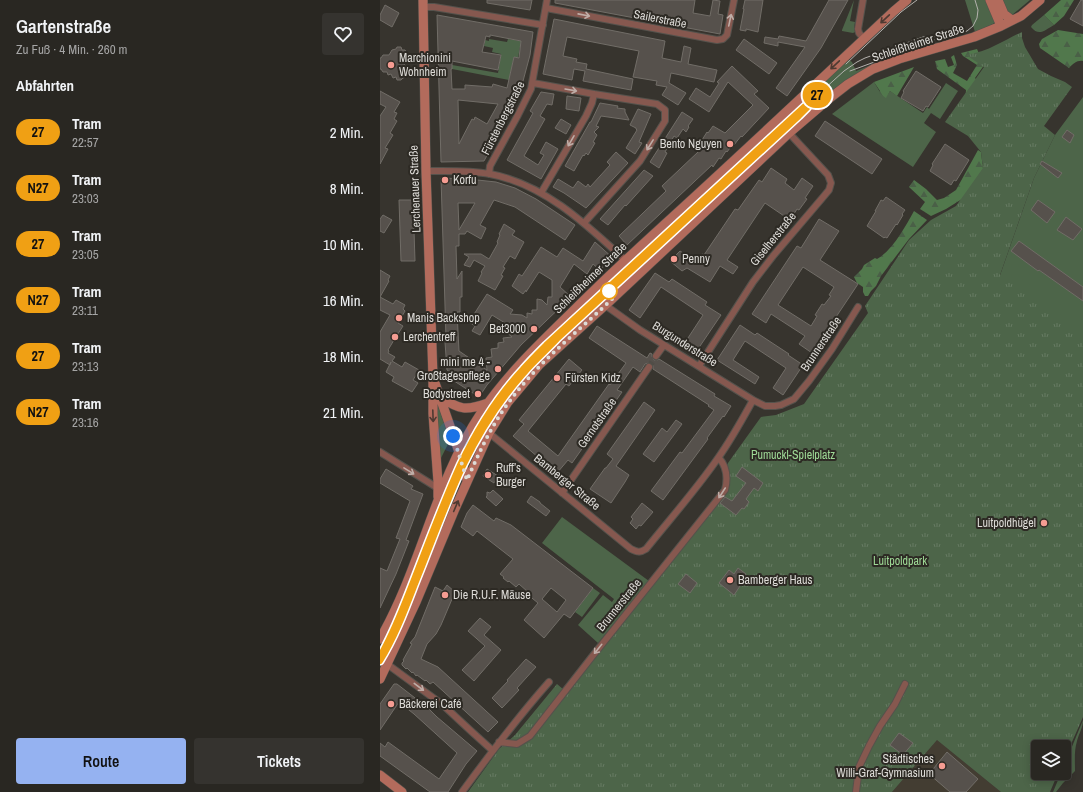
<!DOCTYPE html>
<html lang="de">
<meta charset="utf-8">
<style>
body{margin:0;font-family:"Archivo Narrow",sans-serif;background:#35332f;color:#f1f3f6;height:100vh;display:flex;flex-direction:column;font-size:15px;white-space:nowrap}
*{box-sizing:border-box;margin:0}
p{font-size:13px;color:#a5a5a5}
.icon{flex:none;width:22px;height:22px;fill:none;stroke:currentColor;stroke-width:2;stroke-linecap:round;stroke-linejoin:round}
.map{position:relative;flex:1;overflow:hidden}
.details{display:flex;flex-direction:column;background:#292722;width:380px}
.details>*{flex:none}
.badge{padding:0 8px;border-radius:13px;font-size:14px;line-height:26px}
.tools{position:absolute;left:651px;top:740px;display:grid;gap:8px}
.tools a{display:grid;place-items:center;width:40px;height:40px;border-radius:4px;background:#292722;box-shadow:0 2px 10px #0003,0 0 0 1px #454440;font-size:20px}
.you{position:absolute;width:20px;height:20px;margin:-10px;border:3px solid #fff;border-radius:50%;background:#1a73e8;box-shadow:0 0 0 6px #1a73e833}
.map>.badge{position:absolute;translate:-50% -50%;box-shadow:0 0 0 2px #fff}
h2{padding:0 16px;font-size:15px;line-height:36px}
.round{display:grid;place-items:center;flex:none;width:42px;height:42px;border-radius:4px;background:#35332f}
.head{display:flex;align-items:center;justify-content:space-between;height:68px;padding:0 16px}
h1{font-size:19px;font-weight:600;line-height:30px}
.action{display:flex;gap:8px;margin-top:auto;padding:8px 16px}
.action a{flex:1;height:46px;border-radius:4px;background:#95b2f1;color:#111;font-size:16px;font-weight:600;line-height:46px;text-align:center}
.action a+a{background:#35332f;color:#f1f3f6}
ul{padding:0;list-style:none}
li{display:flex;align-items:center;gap:12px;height:56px;padding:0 16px}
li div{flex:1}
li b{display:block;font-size:15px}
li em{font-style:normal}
li .badge{min-width:44px;font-weight:700;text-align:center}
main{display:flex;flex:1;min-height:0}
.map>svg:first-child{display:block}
.built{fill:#433d32}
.green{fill:#4d6549}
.forest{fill:url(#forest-firs)}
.park{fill:url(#park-tufts)}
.building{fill:#56514c;stroke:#716d67;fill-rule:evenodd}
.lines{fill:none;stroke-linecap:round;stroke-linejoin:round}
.minor-tunnel{stroke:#504d47;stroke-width:6;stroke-dasharray:6 3;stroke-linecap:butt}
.minor-casing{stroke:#55524c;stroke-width:8}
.secondary-casing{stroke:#55524c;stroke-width:10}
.minor{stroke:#86584f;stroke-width:6}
.secondary{stroke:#b36b5c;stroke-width:9}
.tram{stroke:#b4b2ae;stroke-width:1}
.oneway{stroke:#bfada7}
.oneway2{stroke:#4e3a32}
.line-casing{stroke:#fff;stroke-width:9}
.line{stroke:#f0a014;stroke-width:6}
.walk{stroke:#dddbd7;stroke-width:4;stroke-dasharray:0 7.2}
.poi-dot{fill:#f59c92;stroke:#2d2a24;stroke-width:1.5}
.stop-dot{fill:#fff;stroke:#f0a014;stroke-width:2}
.labels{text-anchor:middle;stroke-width:4;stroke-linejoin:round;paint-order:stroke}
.street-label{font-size:12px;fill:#dddbd7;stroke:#2d2a24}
.poi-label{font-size:12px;fill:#dddbd7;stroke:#2d2a24;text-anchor:start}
.park-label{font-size:12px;fill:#9ed996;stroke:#2d2a24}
</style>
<main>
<section class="details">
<div class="head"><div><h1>Gartenstraße</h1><p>Zu Fuß · 4 Min. · 260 m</p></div><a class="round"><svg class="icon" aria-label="heart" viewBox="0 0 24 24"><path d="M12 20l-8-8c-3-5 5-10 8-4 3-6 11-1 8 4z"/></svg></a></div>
<h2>Abfahrten</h2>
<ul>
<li><span class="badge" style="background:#f0a014;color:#111">27</span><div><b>Tram</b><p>22:57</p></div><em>2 Min.</em></li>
<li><span class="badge" style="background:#f0a014;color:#111">N27</span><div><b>Tram</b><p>23:03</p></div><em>8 Min.</em></li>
<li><span class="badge" style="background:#f0a014;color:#111">27</span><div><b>Tram</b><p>23:05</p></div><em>10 Min.</em></li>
<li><span class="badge" style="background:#f0a014;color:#111">N27</span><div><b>Tram</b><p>23:11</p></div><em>16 Min.</em></li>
<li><span class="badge" style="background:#f0a014;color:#111">27</span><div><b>Tram</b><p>23:13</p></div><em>18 Min.</em></li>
<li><span class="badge" style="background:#f0a014;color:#111">N27</span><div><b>Tram</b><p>23:16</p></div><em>21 Min.</em></li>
</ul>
<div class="action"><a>Route</a><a>Tickets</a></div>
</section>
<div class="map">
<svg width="703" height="792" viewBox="0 0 703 792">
<defs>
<pattern id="forest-firs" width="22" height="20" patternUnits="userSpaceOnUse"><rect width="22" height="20" fill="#51784c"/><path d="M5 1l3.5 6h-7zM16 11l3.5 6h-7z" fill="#4a6047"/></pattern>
<pattern id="park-tufts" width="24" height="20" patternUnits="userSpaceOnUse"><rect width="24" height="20" fill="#4d6549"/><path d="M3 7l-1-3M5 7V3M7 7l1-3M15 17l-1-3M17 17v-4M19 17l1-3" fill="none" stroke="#667a62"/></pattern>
</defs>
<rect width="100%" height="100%" fill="#37342e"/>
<path class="built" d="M557,740L621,792H512Z"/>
<path class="green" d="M474,0L470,21L475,22L474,28L475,32L473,33L462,31V30Z
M585,0H607L615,22L613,24L595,32Z
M622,0H650L632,15L629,14Z
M664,15L674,25C665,30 659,37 651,27L652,25Z
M109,39L127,42L128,39L141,41L138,58L134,57L129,80L72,69V65L118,73L121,54L112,52L113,48L104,46L105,40L109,41Z
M468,59L472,62L476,71L506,59L494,65L375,161L374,159L372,161L370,155L368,153Z
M494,82L500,92L506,97L510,91L543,113L547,107L549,109L566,83L578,91L560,119L551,113L544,123L556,132L533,167L452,114Z
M703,97V341L617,284L638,224L654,178L675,135Z
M363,157L365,159L367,157L370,165L235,291L230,285L261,256L259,253L274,241Z
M222,288L228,295L196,324L197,327L103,438L94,433L104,416L131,380Z
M56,400L70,440L60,460Z
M78,465H79L76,473L81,475L82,474L81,478L61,527V535L14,641L0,668V650L15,620L40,561L67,489Z
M182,517L269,581L218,643L198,625L223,595L232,602L234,599L162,543Z
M213,588L220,593L202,617L195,612Z
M703,720C703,728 699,733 697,741C694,751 695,761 695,771L683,783L676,792H673L681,773H684V766Z"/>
<path class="forest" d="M681,0H694L684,16L674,25L664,15Z
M678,30L703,34V61C697,60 693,64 689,68L660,48L659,44L662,39Z
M597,49L600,56L607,61L595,78L601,85L585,104L586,90L557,69L555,61L565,59L568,67L574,65L571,57L574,55L577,65L573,73L587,81L597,65L583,56L581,53Z
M534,67L517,96L510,91L506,98L499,93L500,91L494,82Z
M598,150L601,152L603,169L582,199L566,209L551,216L540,209L545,202L529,187L534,180L546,189L557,200L564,198L576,190Z
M534,211L547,220L529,239L501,276L496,286L491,291L488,296H485L483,292V287L477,283L474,277L482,269L484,265L495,258L497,259C513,250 525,227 534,211Z"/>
<path class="park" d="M642,32V38L645,47L658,69L671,76L685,82L692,87L664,126L675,135L654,178L620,275L696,330L703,331V717L684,760V747H658V773H678L670,792H621L557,740L512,792H88L119,749L135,735L177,684L184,690L345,490L346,470L348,463L381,417L396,415L424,404L488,313L485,306L529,240L551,220L576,206L603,168L601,152L588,136L565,122L604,67L586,55C596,53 607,50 616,45C625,41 633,36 642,32Z"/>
<path class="building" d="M107,0H152L150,10L107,3Z
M175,0H315L313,13L330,16L333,0L340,1L338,14L343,15L340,34L175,3Z
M365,0H383L378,32L366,29V31L360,30L364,9H363Z
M449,0H468L441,48L407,96L396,88L425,47L398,42V46L384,43L385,37L398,39L399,36L426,41Z
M701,0H703V26L690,19Z
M5,5L19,13L12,27L0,20V15Z
M57,15L153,32L150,55L139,96L104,161L61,162ZM110,35L141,41L139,58L134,57L127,88L113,84L112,87L85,85V89H72L71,69H72V61L118,70L121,55L102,52L106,36L110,37ZM78,100L118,104L107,124L95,117L94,120L92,119L79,144Z
M174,19L285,41L282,58L301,62L304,46L311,48L308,64L337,70L334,82L291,73L289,83L306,93L298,105L282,95L287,87L276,85L277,81L253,77L259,51L187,37L183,56L197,59L196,62L207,64L206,69L253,79L251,90L203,81L205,71L194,69L192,80L163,74Z
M364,39L397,63L389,74L356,50Z
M17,47H21L22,50H25L27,53L26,55L28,58L24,64L27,69L26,72L28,74L26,77L23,78L21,80H17L16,77L13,78L11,74L8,75L7,72H3L1,69H0V58H1L3,55H9L12,50L16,49Z
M352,66L378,91L374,94L389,108L362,137L361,136L354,145L353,144L347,152L346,151L341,159L339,158L333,167L332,165L247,245L239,236L286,191L282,186L318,152L317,151L318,149L317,148L327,132L328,133L333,126L345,133L373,105L348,82L329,112L309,99L316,88L330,97L339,83L337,82Z
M536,71L561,87L548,107L546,106L543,111L521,98L524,92L523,91Z
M0,91L20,102L14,112L17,113L14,119L17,121L10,133L13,135L5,148L8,149L0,164V116L6,107L0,104Z
M161,92L174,94L172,105L167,104L160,116L165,119L144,156L158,165L164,155L160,153L166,142L178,149L161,179L127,160L153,113L150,111Z
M187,96L201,98L199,111L186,109Z
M220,103L238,106L237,108L245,109V112L249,120L221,116L216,126L219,127L214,132L217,135L213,142L215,143L208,155L206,153L204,156L203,155L194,171L185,166L210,122H211Z
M258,109L271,114L259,142L262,143L255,154L246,148L257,130L256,129V128L250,125Z
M302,112L313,119L308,126L309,127L306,132L303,129L297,138L294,136L285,152L287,153L279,168L270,162Z
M181,119L191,125L186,134L175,128Z
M445,121L502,159L492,174L435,136Z
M687,130L694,135L690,143L682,137Z
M565,144L589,160L576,181L574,180L571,185L550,171L553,165L552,164Z
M236,152L248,163L206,208L184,193L173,187L178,179L193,188L198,181L206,187L208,184L210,187L230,165L227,162Z
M662,161L682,173L678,178L660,164Z
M391,168L407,179L405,183L414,190L422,178L433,186L425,198L427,199L419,210L417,209L410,220L385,203L347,260L358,267L353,274L340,266L330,282L307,268L302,271L290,261L300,251L317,262L322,254L324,255L355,209L358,210L379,180L382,182Z
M264,170L273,176L246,206L245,205L228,225L220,219Z
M61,178L88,179L116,182L135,188L156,199L195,225L185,240L135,207L114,200L100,225L106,228L101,239L87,231L85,234H79V246H76L77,279L82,271V297H80V312H77L79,351L107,370L106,358L112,357L111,349L118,348V343L124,342L123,338L132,337L126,332L125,323L112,315L100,335L92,331L95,326L89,322L107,294L133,310L130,314L142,315L147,318V313L152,314V310H157V299L162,300L167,305L168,297H172V280L159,272L146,292V290L143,294L132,286L139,274L142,276L161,247L177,257L183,248L203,261L215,242L233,258L220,270L213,264L207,274L194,264L180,287L191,297L141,345L107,385L99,397L68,377L71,373L67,370L65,342L66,338ZM78,203H95L79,230Z
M506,197L525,210L522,214L523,215L517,225L516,224L507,238L505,237L504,238L487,226L496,211H495L501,200L503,201Z
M19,200H33L35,261H21Z
M658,200L675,212L667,223L651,210Z
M3,215L12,220L4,233L0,231V219Z
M686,217L702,229L693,240L677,230Z
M439,219L459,231L440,260L478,284L432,353L419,344L425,336L391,314L386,323L372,314L417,246L421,248ZM423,267L454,287L449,295L451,296L444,305L442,304L435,315L437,316L431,326L398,305Z
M124,224L135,231L132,235L144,242L135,259L130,256L123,267L125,268L121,275L123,276L115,290L98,281L102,273L101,272L105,266L94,260L90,267L84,265L89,257L84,254H101L109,259L118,243L117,242L120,235L119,234Z
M639,241L703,287V301L659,270L658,271L631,251Z
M0,270L10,276L8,280L9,281L0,297L13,304L16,300L25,305L23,309L25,311L18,323L23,326L14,340L8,350L9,351L8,353L15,357L12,361L22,367L25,362L39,370L33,380L38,383L32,392L12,381L14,377L6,372L11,362L10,365L0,359V332L10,315L0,310Z
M275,273L289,282L292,279L327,302L325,305L341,315L318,349L306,341L323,315L281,287L260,318L249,310Z
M360,325L375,335L377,333L409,354L408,355L423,365L403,395L393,388L406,368L365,341L353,360L379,377L375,384L337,360Z
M217,326L267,358L270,353L272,354V357L274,360H277L279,359L335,394L334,396L351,406L344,417L343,416L327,438L328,439L283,500L271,491L300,452L302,453L334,410L328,406L329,405L273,369V365L271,363H269L265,364L260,372L253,367L237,390L242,392L192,463L188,460L177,473L133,436L144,424L139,420L189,359L202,370L189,386L186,384L148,431L178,456L229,384L230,385L246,363L209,338Z
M264,402L275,410L236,466L249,475L245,482L231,503L210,489L225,468H226L233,459L227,454Z
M296,420L302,424L274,462L263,454L282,428L287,432Z
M362,467L383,483L378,491L374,488L366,499L369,502L364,509L362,508L356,515L340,503L345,497L352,501L366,483L356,476Z
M6,469L33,486L31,489L43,494L26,540L29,541L16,574L0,608V568L7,571L20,539L16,538L30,501L0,483V479Z
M107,469L118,476L114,483L103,476Z
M113,490L123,499L116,506L106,497L107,496V492L110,493Z
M151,496L160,502V503L170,511L166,516L147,502Z
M262,503L273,512L261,526L259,525L256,529L250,523L253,519L251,517Z
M93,505L114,521L116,518L131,525L213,588L190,618L184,614L164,638L144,620L158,603L147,594L148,592L139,584L136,587L129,581L128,582L123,578L124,577L120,574L133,559L97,531L93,536L81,527L87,513ZM171,588L186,600L177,612L162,599Z
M358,568L366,574L361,582L362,583L354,595L339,583L349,570L354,574Z
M306,574L317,583L310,593L298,584Z
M67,585L75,592L61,625L56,634L47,644L41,659L58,667L118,722L108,732L53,682L50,684L46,680L45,681L37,675L36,676L33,672L32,673L27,668L26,669L22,665V663L24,661L23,660L32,644L30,643L35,637L55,587L63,591Z
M100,618L111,627L104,635L121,650L94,681L82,670L105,646L88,631Z
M146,659L156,667L137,688L139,690L122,708L112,698L128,681L127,680Z
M14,684H17L48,708L57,717L97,751L86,764L68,792H50L0,756V743L5,747L8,742L59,779L77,753L34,714L19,702L0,730V704Z
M519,733L533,743L523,755L510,745Z
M567,752L598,779L586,792H570L549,774Z"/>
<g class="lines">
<path class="minor-tunnel" d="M269,367L276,356"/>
<g class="minor-casing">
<path id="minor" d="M483,0L478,29L479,33L484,39
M43,7H54L163,25
M166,8L337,40L343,39L347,35L354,0
M153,83L214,94L277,104L285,110V121L260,161L204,223
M46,171C67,171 89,170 110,174C164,184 206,224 245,260
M109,174L110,166L138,115L151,89L167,0
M161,193L206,116L212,103L214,94
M225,305L260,330L373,400
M276,356L284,345
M319,366L373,282L393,256L444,196L449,190L451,183L448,175L409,133
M109,433L251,549C257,552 260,553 266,549C290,519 316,490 338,458C351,440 362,420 373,400L385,406H395L401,405L414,399L429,381L452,349L478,307
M0,452L56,487L58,489
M182,493L269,367
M7,664L63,705L91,731L112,750
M119,742L137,744L150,736L211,658L345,490C348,478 347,467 339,458
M82,792C110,754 138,717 169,682
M476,792L479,767L489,746L500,726L515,704L525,684"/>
</g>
<g class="secondary-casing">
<path id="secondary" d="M43,0L46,171L53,377V414L58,482V497
M610,0L621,26
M618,0L624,14L632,20
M55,383L79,452L87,480
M60,397C80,410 86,411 108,403
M0,639C41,568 55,482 101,413C126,376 158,345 190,314C221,283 253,253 286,223C363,153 438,82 514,11L527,0
M0,679L36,602L74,511L109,433L128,402L159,365L230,301L409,133L450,98L468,84L493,69L519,59L594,37L621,26L641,16L660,0
M0,775L22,792"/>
</g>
<use href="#minor" class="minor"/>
<use href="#secondary" class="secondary"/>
<path class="tram" d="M466,64L521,12L537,0
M470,71L554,40
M0,656C14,633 23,607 33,583C56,523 76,459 114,406C150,354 201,313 247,270C319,203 391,137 464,71L477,62L485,58L543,37L572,36L587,31L593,26L597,18L598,10L595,0"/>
</g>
<defs><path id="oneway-shaft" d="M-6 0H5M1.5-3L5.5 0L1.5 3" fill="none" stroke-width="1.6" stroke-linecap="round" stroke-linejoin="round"/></defs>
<g class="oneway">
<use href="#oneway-shaft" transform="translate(204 15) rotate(11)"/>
<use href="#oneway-shaft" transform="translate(350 20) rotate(-78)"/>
<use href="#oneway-shaft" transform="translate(191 90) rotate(10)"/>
<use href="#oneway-shaft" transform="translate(191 141) rotate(120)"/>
<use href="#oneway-shaft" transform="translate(270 145) rotate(122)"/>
<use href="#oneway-shaft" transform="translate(29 471) rotate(32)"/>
<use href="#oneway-shaft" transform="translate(342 493) rotate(123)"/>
<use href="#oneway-shaft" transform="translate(218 649) rotate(129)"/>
<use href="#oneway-shaft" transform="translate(39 687) rotate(37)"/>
</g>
<g class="oneway2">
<use href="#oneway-shaft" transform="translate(505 19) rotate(137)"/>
<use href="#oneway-shaft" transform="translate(455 65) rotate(137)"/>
<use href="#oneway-shaft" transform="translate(53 416) rotate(88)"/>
<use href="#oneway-shaft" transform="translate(76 506) rotate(-67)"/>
</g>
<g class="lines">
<g class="line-casing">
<path id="line" d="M0,656C13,634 22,610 31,587C47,546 62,505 80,465C96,431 117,397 143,369C150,361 158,353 166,345L438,94L427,108L419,116L178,338C167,350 154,361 144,373C119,401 99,433 83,466C65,505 51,545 35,584C25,610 15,637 0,661"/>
</g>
<use href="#line" class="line"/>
<path class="walk" d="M73,436L87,480C99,453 111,426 129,402C158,362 198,332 233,298L229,291"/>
</g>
<g class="poi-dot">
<circle cx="11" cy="65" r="4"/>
<circle cx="350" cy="144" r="4"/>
<circle cx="65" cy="180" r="4"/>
<circle cx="294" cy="259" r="4"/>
<circle cx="19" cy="318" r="4"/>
<circle cx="154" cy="329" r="4"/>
<circle cx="15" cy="337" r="4"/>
<circle cx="118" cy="369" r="4"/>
<circle cx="177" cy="378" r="4"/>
<circle cx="98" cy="394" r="4"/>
<circle cx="108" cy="475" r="4"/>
<circle cx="664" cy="523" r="4"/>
<circle cx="350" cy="580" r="4"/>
<circle cx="65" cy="595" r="4"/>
<circle cx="11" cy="704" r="4"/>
<circle cx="562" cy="766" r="4"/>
</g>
<circle class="stop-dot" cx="229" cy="291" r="8"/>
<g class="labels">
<g class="street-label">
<text transform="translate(280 19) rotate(11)" y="4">Sailerstraße</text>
<text transform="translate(538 43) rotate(-18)" y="4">Schleißheimer Straße</text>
<text transform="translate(123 118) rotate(-63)" y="4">Fürstenbergstraße</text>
<text transform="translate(35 189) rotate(-92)" y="4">Lerchenauer Straße</text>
<text transform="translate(393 239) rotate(-51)" y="4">Giselherstraße</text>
<text transform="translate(210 278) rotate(-44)" y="4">Schleißheimer Straße</text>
<text transform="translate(305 344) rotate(32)" y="4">Burgunderstraße</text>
<text transform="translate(441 344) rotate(-56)" y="4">Brunnerstraße</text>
<text transform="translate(217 423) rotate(-55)" y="4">Gernotstraße</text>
<text transform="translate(187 482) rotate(39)" y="4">Bamberger Straße</text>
<text transform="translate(239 605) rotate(-51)" y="4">Brunnerstraße</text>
</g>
<g class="poi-label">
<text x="19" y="62">Marchionini<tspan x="19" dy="14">Wohnheim</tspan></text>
<text x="342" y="148" text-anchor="end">Bento Nguyen</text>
<text x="73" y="184">Korfu</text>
<text x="302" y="263">Penny</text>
<text x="27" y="322">Manis Backshop</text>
<text x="146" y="333" text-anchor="end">Bet3000</text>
<text x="23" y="341">Lerchentreff</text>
<text x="110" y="366" text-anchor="end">mini me 4 -<tspan x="110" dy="14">Großtagespflege</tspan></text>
<text x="185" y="382">Fürsten Kidz</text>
<text x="90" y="398" text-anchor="end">Bodystreet</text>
<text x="116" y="472">Ruff’s<tspan x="116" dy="14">Burger</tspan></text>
<text x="656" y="527" text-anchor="end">Luitpoldhügel</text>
<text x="358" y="584">Bamberger Haus</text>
<text x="73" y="599">Die R.U.F. Mäuse</text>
<text x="19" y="708">Bäckerei Café</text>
<text x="554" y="763" text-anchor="end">Städtisches<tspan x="554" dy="14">Willi-Graf-Gymnasium</tspan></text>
</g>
<g class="park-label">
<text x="413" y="459">Pumuckl-Spielplatz</text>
<text x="520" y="565">Luitpoldpark</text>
</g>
</g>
</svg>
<div class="tools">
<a><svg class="icon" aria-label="layers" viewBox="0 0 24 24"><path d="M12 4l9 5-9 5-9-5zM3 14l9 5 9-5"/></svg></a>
</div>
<div class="you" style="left:73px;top:436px"></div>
<b class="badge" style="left:437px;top:95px;background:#f0a014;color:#111">27</b>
</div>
</main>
